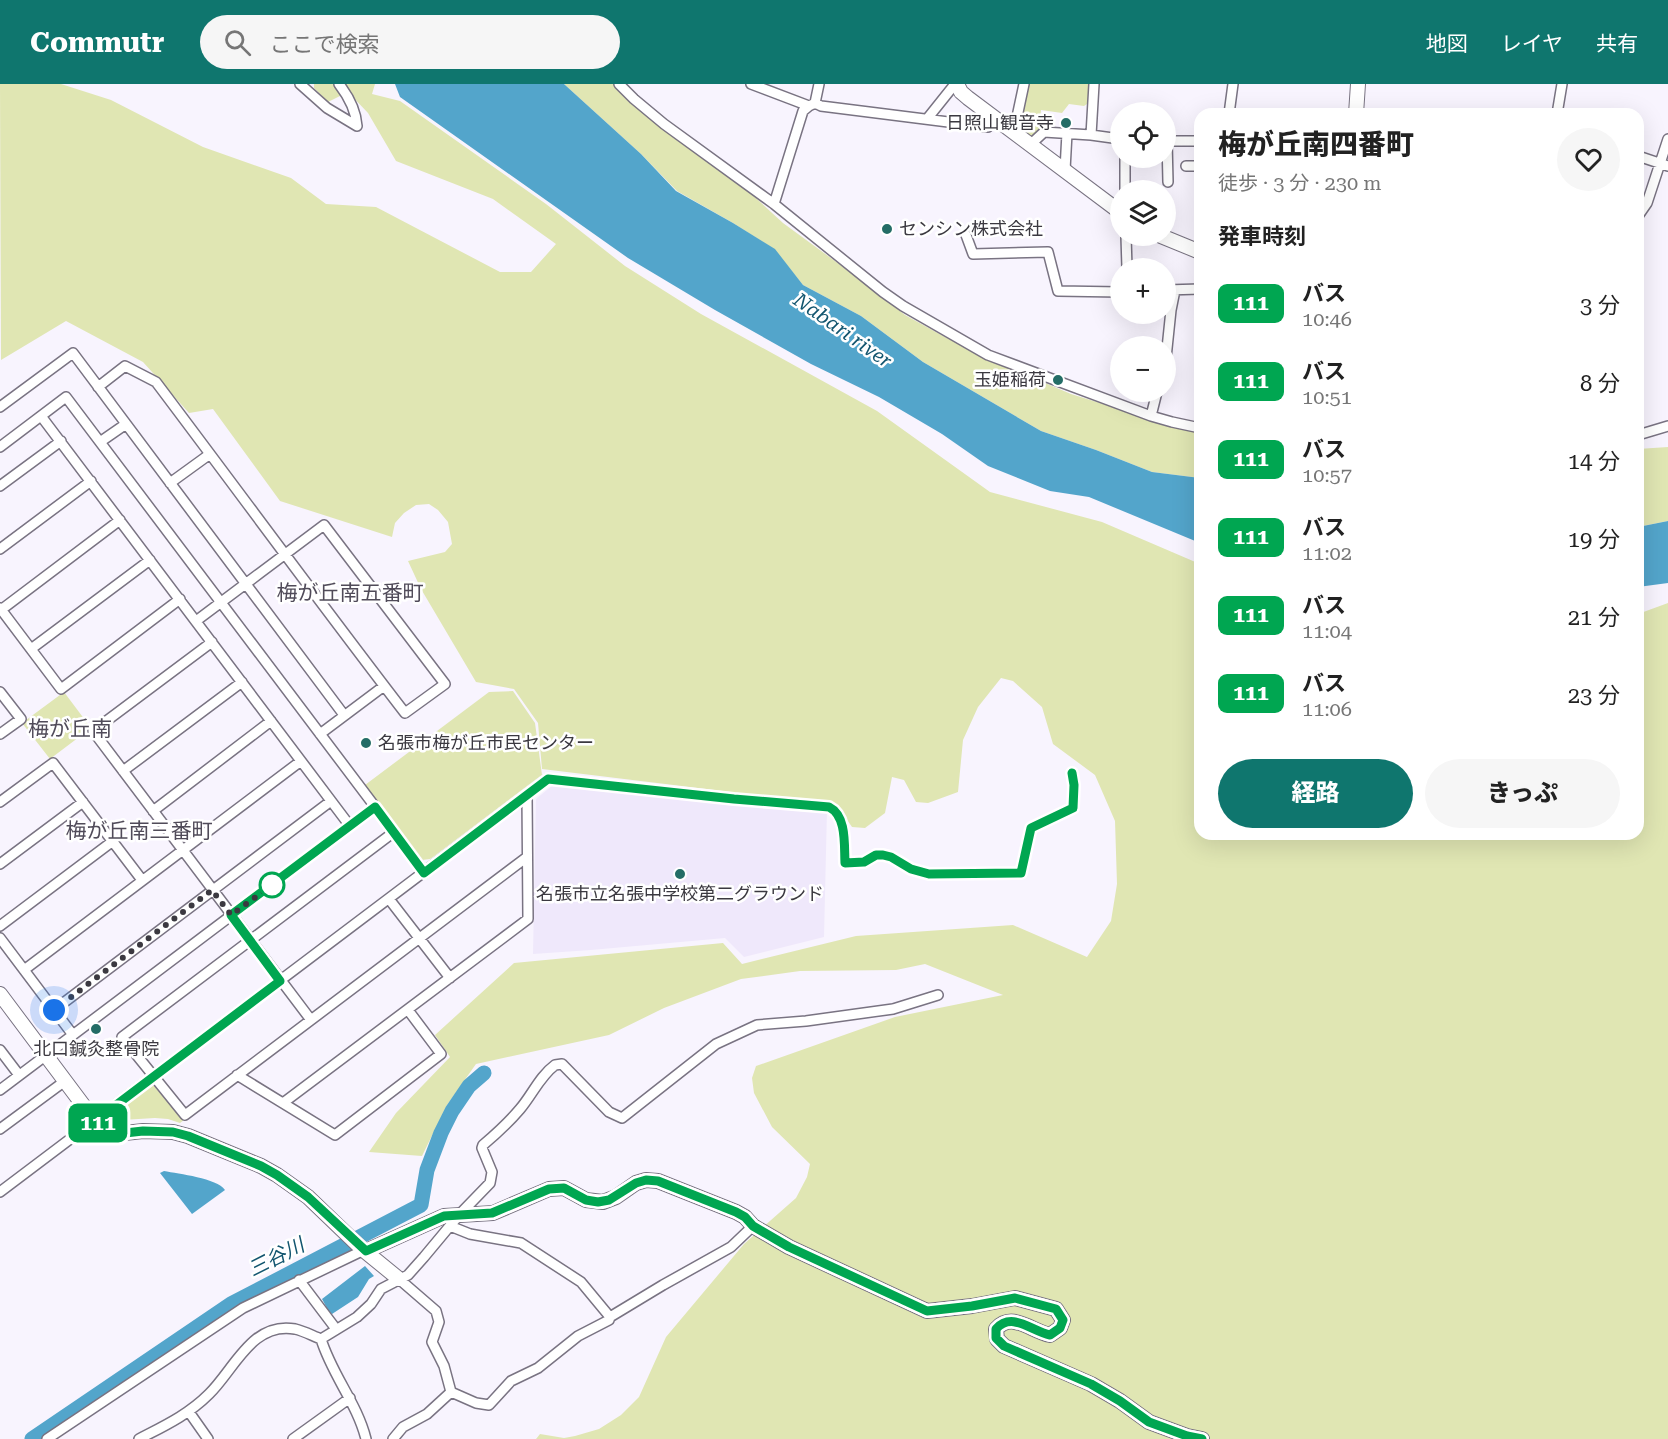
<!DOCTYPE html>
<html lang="ja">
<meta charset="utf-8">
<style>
body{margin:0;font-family:"Roboto Serif","Noto Sans JP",serif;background:#f6f6f6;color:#222;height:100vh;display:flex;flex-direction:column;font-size:22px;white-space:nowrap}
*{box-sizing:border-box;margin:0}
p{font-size:20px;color:#767676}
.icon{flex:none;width:33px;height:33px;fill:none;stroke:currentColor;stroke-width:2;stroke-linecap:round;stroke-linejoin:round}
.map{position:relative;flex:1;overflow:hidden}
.side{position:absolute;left:1194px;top:24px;width:450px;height:732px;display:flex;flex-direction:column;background:#fff;border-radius:18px;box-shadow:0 6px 24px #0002}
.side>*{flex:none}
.badge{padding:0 12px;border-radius:9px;font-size:21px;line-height:39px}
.tools{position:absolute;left:1110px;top:18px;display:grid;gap:12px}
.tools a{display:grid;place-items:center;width:66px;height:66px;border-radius:50%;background:#fff;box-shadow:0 6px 24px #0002;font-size:30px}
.you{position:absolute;width:30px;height:30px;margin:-15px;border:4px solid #fff;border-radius:50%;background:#1a73e8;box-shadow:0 0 0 9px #1a73e833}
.map>.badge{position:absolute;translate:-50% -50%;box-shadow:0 0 0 3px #fff}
h2{padding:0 24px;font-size:22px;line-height:54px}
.round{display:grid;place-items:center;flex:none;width:63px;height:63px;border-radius:32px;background:#f6f6f6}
.headline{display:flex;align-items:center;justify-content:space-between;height:102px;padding:0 24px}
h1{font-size:28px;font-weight:800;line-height:45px}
.cta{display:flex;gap:12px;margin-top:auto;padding:12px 24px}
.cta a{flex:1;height:69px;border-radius:36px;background:#0f766e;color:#fff;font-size:24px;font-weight:800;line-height:69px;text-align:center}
.cta a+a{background:#f6f6f6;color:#222}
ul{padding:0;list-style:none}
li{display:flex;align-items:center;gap:18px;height:78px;padding:0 24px}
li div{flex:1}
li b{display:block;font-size:22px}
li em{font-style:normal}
li .badge{min-width:66px;font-weight:700;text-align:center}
header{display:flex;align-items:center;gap:36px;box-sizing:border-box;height:84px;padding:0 30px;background:#0f766e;color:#fff}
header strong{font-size:28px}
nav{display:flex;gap:33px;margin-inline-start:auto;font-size:21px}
.search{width:420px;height:54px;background:#f6f6f6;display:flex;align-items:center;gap:15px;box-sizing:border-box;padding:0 21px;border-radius:33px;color:#767676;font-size:22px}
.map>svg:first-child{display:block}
.built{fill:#efe8fb}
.green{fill:#e0e6b3}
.water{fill:#53a5cb}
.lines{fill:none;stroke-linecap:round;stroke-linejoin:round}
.river{stroke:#53a5cb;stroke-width:15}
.street-casing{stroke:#797382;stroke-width:12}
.secondary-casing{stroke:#797382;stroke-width:16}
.street{stroke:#fff;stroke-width:9}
.secondary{stroke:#fff;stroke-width:14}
.line-casing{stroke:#fff;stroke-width:14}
.line{stroke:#00a651;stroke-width:9}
.walk{stroke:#3b3940;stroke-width:6;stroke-dasharray:0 10.8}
.poi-dot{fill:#246d66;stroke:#fff;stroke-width:2}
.stop-dot{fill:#fff;stroke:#00a651;stroke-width:3}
.labels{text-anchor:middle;stroke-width:5;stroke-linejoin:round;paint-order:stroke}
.poi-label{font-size:18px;fill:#3b3940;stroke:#fff;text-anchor:end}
.water-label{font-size:20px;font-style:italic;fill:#12556f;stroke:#fff}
.quarter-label{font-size:21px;fill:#504b59;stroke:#fff}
</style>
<header>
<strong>Commutr</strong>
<div class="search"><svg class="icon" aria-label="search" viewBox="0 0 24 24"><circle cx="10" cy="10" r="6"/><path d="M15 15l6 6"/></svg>ここで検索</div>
<nav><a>地図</a><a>レイヤ</a><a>共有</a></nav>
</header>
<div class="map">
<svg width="1668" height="1355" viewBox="0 0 1668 1355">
<rect width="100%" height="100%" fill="#f8f4fe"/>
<path class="built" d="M559,696L827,726L824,853L744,873L725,854L591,866L533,870L536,715Z"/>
<path class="green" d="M0,0H61L111,16L203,63L291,94L326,120L376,123L500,188H531L556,160L493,115L396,77L368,29L348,8L328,18L314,4V0H375L372,10L400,17L546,120L625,182L701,230L877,327L990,408L1102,438L1200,480V750H1638V530L1668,519V1355H536L540,1350L564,1354L575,1352L599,1345L621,1331L639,1313L666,1253L744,1160L796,1114L807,1093L810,1080L772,1043L754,1009L752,994L756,982L895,933L1003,911L925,880L896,886L800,887L741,895L664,924L609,951L476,980L447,1021L422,1072L369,1068L396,1029L450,973L435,951L514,879L723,859L742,880L856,852L1013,841L1087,873L1111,837L1117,800L1115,737L1095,691L1053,660L1042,623L1013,597L1001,594L978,623L963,656L958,708L928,719L916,718L904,696L892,693L885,729L865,744L852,743L837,721L542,685L538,639L514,605L476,598L421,505L408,477L445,468L452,460L448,438L438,426L429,420L416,421L404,429L395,439L392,453L280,417L213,325L189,329L143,278L66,237L1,276Z
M564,0H616L735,95L783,139L865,199L905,231L945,253L984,273L1071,310L1200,350V394L1152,388L1096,366L1041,347L923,278L861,232L803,201L774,165L733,139L677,107L641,70Z
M1028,0H1092L1090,18L1084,22L1069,20L1062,29L1041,26L1039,46L1029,56L1017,46Z
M1668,363V437L1638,443V365Z
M513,607L535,639L542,691L433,773L430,775L422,776L365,701L489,608Z
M64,608L91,644L50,675L22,639Z
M148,1001L154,1002L184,1036L180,1039L168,1035L155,1034L122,1036L116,1033L113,1028Z"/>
<path class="water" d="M395,0H564L641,70L676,107L733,139L775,165L803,201L861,232L923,278L1041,347L1096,366L1152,388L1200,394V459L1089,413L1050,407L988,382L942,350L879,313L811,280L715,226L628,174L400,13Z
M1668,437V499L1638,503V443Z
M164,1087C179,1090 217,1094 225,1106L192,1130L160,1089Z
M365,1182L374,1192L369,1195L358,1213L332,1230L329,1228L322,1215Z"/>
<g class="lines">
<path class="river" d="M32,1355L231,1220L421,1121L427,1086L441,1049L452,1027L469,1002L484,989"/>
<g class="street-casing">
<path id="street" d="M300,0L327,24L357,42
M339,0C349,13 356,26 357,42
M619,0L634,15L664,40L774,120L883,208L903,222L988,271L1151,332L1172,338L1200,344
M751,0L809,22
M815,19L819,0
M1229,30L1233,0
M1557,30L1562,0
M927,35L955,0
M1014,47L1024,0
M1091,51L1094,0
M1166,57H1200
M1167,57L1168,98
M1031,60L1044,48L1091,51L1120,55
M1638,72L1668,82
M1125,74V106
M1186,82H1200
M1065,86L1067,49
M774,120L803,27L809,22L815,19L821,22L988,43
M1638,132L1647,119L1668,55
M966,151L973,170L1048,168L1058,207L1120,208
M1126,152L1127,184
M1166,206L1200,205
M1166,274L1171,226L1175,206
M98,303L125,282L156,298C239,408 321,520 405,629L445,600L324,441C281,473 239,505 196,537
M0,323L73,269L344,631
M41,332L350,742
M1151,332L1157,308
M1638,351L1668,342
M100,358L126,340
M0,363L66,313L425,789
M170,399L210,370
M0,402L61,357
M0,465L91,397
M0,524L61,605L180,515
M1,526L120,436
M212,558L93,647L311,936
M31,565L150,476
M0,608L21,635L0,650
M320,650L384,602
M123,687L242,598
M0,718L53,679L142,796
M153,727L271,637
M394,748L122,953L185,1031L527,773
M0,780L83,718
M389,815L450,894
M0,842L113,757
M0,854L73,951
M24,886L301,677
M54,926L331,717
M0,966L19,991
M237,991L335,1051L441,970L408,926
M0,1006L375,723
M283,1019L528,835L527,711
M0,1045L65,997
M0,1108L547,695L734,715L829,723C847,733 844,761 845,779L864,778L876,771H883L891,773L911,785L929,790L1021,789L1031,744L1073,724L1074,701L1072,689
M450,1142L470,1150L521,1159L581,1198L610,1233
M399,1195L436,1227L439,1238L432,1258L444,1282L451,1308
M299,1196L336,1245
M321,1255L357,1233L371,1220L381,1205L408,1191L424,1173L459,1131L490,1099L492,1088L482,1064L483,1061C496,1050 509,1038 520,1025C532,1011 540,992 555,981L562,980L609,1028L622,1034L716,960L757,941L806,937L893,925L938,911
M451,1308L476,1319L489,1321L511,1297L538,1284L578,1252L609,1236L610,1233L663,1201L731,1163L753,1142
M189,1328L208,1355
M47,1355L243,1224L364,1166
M139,1355C164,1342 188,1331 209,1310C234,1286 252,1237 295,1245C304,1247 313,1252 321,1255C332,1291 357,1319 366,1355
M293,1355L350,1314
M393,1355L403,1343L427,1330L451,1308"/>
</g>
<g class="secondary-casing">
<path id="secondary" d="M957,0L961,8L968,14L1120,128
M1356,30L1358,0
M1161,152L1200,168
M0,910L95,1037L105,1045L116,1050L143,1047L173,1048L188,1052L261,1082L277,1091L308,1113L361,1164L399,1195
M366,1167L444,1132L493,1129L549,1105L564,1104L586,1116L603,1118L616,1113L636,1099L646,1096L658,1097L736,1128L745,1133L753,1142L789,1163L927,1227L972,1222L1015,1214L1056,1225L1063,1236L1060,1244L1050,1251C1031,1247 1012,1227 996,1245L997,1255L1004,1262L1091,1300L1120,1317L1149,1338L1187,1352L1202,1355"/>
</g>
<use href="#street" class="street"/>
<use href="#secondary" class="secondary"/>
</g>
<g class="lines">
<g class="line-casing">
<path id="line" d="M1072,689L1074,701L1073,724L1031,744L1021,789L929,790L911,785L891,773L883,771H876L864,778L845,779C844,761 847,732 829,723L734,715L548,695L424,789L375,723L231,831L280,897L95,1037L105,1045L116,1050L143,1047L173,1048L188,1052L261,1082L277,1091L308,1113L366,1167L444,1132L492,1129L549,1105L564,1104L586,1116L598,1118L609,1116L636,1099L646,1096L658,1097L736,1128L745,1133L753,1142L789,1163L927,1227L972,1222L1015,1214L1056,1225L1063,1236L1060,1244L1050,1251C1031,1247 1012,1227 996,1245V1254L1004,1262L1091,1300L1120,1317L1149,1338L1187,1352L1202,1355"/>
</g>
<use href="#line" class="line"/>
<path class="walk" d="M54,926L212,806L231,831L272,801"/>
</g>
<g class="poi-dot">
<circle cx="1066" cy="39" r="6"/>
<circle cx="887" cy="145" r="6"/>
<circle cx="1058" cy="296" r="6"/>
<circle cx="366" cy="659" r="6"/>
<circle cx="680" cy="790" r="6"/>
<circle cx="96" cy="945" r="6"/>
</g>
<circle class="stop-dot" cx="272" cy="801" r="12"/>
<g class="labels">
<g class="poi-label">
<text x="1054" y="45">日照山観音寺</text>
<text x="899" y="151" text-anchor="start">センシン株式会社</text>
<text x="1046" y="302">玉姫稲荷</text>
<text x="378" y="665" text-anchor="start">名張市梅が丘市民センター</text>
<text x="680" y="816" text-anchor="middle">名張市立名張中学校第二グラウンド</text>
<text x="96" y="971" text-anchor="middle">北口鍼灸整骨院</text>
</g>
<g class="water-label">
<text transform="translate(843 246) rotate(35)" y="7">Nabari river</text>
<text transform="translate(276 1173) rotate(-27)" y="7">三谷川</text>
</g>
<g class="quarter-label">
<text x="350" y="516">梅が丘南五番町</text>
<text x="70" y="652">梅が丘南</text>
<text x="139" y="754">梅が丘南三番町</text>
</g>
</g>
</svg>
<div class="tools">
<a><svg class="icon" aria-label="locate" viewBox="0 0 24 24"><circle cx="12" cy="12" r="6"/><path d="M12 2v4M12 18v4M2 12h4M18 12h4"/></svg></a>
<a><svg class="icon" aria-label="layers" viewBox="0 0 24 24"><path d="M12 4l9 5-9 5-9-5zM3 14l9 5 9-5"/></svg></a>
<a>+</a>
<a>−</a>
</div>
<div class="you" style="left:54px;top:926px"></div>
<b class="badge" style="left:98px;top:1039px;background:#00a651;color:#fff">111</b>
<section class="side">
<div class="headline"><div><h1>梅が丘南四番町</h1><p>徒歩 · 3 分 · 230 m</p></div><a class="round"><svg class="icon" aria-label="heart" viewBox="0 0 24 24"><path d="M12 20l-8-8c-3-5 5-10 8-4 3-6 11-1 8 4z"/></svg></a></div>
<h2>発車時刻</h2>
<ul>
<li><span class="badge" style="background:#00a651;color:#fff">111</span><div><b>バス</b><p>10:46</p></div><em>3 分</em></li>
<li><span class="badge" style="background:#00a651;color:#fff">111</span><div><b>バス</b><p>10:51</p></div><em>8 分</em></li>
<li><span class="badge" style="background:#00a651;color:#fff">111</span><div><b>バス</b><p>10:57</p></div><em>14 分</em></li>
<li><span class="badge" style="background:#00a651;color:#fff">111</span><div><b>バス</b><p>11:02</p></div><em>19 分</em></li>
<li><span class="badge" style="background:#00a651;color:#fff">111</span><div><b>バス</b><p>11:04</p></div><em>21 分</em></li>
<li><span class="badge" style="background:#00a651;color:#fff">111</span><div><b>バス</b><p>11:06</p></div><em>23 分</em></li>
</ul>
<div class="cta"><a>経路</a><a>きっぷ</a></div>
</section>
</div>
